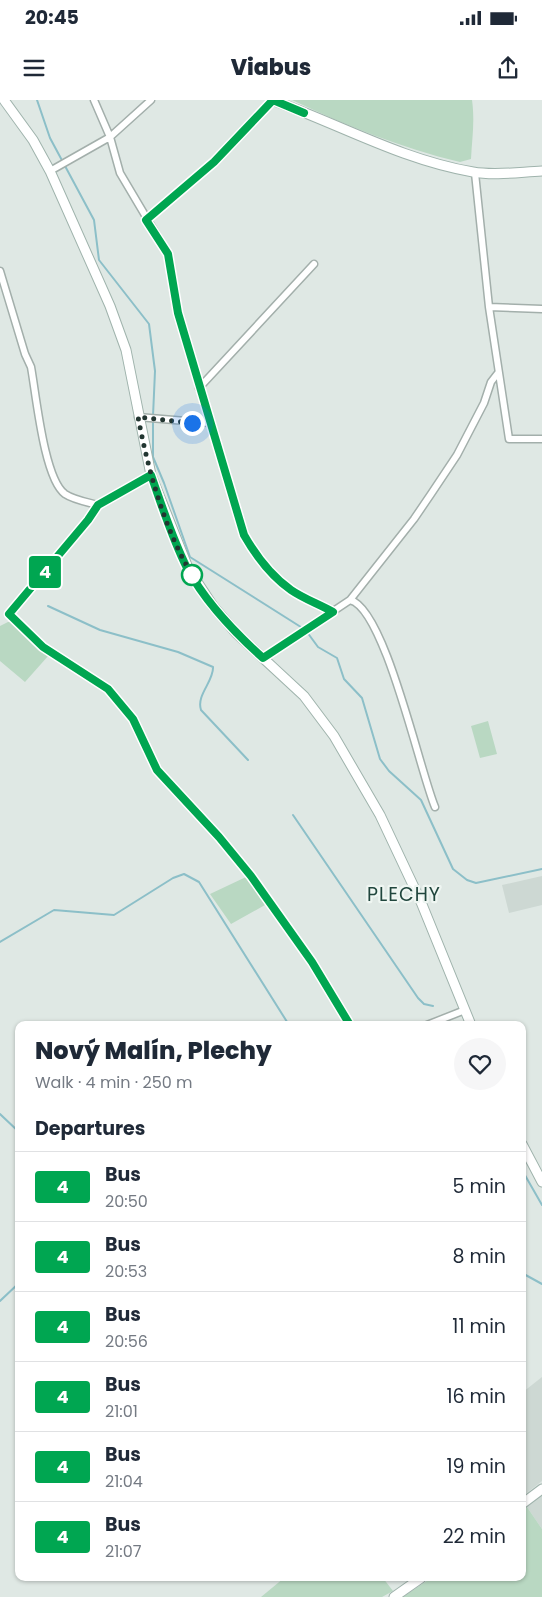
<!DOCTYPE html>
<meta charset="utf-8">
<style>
body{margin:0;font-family:Poppins,sans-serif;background:#f6f6f7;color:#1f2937;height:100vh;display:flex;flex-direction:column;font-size:19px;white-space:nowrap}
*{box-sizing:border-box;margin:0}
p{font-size:16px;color:#747a83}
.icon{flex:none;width:28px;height:28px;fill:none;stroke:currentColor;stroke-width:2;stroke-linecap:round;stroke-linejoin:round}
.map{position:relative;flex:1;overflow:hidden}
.sheet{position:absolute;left:15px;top:921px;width:511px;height:560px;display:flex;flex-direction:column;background:#fff;border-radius:10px;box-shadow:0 1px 4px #0004}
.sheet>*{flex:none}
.badge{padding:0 10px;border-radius:4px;font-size:18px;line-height:32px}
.you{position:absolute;width:25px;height:25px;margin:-12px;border:4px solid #fff;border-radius:50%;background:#1a73e8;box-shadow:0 0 0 8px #1a73e833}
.map>.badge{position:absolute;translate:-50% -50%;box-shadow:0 0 0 2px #fff}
h2{padding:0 20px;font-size:19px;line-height:45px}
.round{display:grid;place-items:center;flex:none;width:52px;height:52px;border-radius:26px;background:#f6f6f7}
.overview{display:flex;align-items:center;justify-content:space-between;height:85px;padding:0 20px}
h1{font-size:24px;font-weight:800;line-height:38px}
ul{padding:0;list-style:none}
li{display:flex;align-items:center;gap:15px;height:70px;padding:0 20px;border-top:1px solid #e0e1e3}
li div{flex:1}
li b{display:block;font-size:19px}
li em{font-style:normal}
li .badge{min-width:55px;font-weight:700;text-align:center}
.status{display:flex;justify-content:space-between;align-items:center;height:35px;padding:0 25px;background:#fff;direction:ltr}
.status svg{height:14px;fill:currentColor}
header{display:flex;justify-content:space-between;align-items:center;height:65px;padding:0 20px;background:#fff;font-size:22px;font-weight:800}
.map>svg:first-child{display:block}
.built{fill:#cdd8d3}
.green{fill:#b9d8c2}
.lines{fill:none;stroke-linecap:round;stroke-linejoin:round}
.stream{stroke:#8cbfc8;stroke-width:2}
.street-casing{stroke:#a3afab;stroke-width:9}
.secondary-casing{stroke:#9fb3ac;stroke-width:11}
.street{stroke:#fff;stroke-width:6}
.secondary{stroke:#fff;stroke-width:9}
.line-casing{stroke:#fff;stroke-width:11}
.line{stroke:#00a651;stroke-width:8}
.walk{stroke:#223631;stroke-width:5;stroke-dasharray:0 9}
.stop-dot{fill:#fff;stroke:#00a651;stroke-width:2.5}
.labels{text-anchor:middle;stroke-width:4.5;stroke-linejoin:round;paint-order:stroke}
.quarter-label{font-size:19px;letter-spacing:1px;fill:#20463d;stroke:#eff6f2}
</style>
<div class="status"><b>20:45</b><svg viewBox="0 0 49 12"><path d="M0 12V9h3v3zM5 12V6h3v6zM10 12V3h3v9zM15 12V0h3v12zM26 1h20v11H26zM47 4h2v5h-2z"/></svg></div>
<header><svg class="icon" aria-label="menu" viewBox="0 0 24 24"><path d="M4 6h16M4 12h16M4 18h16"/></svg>Viabus<svg class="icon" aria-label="share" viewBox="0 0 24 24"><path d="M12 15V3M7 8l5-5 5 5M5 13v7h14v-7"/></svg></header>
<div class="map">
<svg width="542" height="1497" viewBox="0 0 542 1497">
<rect width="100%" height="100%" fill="#dfe8e4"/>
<path class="built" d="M542,776V805L509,813L502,785Z
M542,1277V1381L523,1396V1292Z
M542,1396V1429L527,1407Z"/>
<path class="green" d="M292,0H472C475,22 472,38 471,59L460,62C401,48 347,26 292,0Z
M8,522H13L49,555L25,582L0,561V526Z
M488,621L497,654L480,658L471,626Z
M246,777L265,805L231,824L210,794Z
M527,1407L542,1429V1497H403L431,1478H522L523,1410Z
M284,1478H383L393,1491L382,1497H261Z"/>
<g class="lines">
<path class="stream" d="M37,0L50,38L94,120L99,160L149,224L155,271L153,316
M153,321V357L164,383L190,457L304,529
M48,506L100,530L178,552L213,567C214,581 196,595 201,610L248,660
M307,532L318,547L337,558L344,579L362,598L380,659L389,671L421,700L453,769L467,780L476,783L542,769
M293,715L418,898L424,904L433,906
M0,842L54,810L114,815L173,778L184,774L199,782L289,925
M0,1014L19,1032
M522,1070L542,1105
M522,1173L542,1184
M0,1201L19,1183"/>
<g class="street-casing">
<path id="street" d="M94,0L110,37L120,73L168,154L178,213L244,435C256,456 271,476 291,490C304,499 319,504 333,512
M50,71L110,37L151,0
M475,73L489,207L509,339H542
M146,120L214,62L273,0
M0,171L25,254L31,267C36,294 44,379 65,394C74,400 87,402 98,405
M489,207L542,209
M199,288L314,164
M138,317L210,323
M151,375L98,405L88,420L9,514L43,547L108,589L133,619L157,670L219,737L251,776L312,863L350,925
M350,500C385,508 420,672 435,707
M263,558L350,500L414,419L431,394L457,355L484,303L491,282L498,273
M427,925L465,910"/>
</g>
<g class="secondary-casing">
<path id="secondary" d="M4,0L33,40L50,71L110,206L126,250L151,375L188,468L213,506L236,533L304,596L334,636L380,715L421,802L471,925
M272,0C339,24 402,60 473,72C495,76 520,72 542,71
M522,1044L542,1082
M522,1404L542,1389
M394,1497L421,1478"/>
</g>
<use href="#street" class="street"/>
<use href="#secondary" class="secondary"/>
</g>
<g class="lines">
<g class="line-casing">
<path id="line" d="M304,13L273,0L214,62L146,120L168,154L178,213L244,435C256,456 271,476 291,490C304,499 319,504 333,512L263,558C234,532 206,503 187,468C172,438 162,406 151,375L98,405L88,420L9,514L43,547L108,589L133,619L157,670L219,737L251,776L312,862L350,925"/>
</g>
<use href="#line" class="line"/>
<path class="walk" d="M192,475L196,481C166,436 148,370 138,317L192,323"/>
</g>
<circle class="stop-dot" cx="192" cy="475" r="10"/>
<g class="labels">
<g class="quarter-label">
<text x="404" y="801">PLECHY</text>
</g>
</g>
</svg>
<div class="you" style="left:192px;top:323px"></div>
<b class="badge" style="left:45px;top:472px;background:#00a651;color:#fff">4</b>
<section class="sheet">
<div class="overview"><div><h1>Nový Malín, Plechy</h1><p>Walk · 4 min · 250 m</p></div><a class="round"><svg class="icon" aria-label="heart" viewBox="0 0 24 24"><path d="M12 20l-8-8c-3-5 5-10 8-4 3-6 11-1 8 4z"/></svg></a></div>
<h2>Departures</h2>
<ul>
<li><span class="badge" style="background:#00a651;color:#fff">4</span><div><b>Bus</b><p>20:50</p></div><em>5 min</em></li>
<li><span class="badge" style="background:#00a651;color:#fff">4</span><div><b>Bus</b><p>20:53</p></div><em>8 min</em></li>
<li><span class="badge" style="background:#00a651;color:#fff">4</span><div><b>Bus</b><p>20:56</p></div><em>11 min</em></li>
<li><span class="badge" style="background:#00a651;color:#fff">4</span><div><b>Bus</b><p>21:01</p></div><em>16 min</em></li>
<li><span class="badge" style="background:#00a651;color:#fff">4</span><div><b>Bus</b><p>21:04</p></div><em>19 min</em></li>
<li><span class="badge" style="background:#00a651;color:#fff">4</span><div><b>Bus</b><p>21:07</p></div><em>22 min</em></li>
</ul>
</section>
</div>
